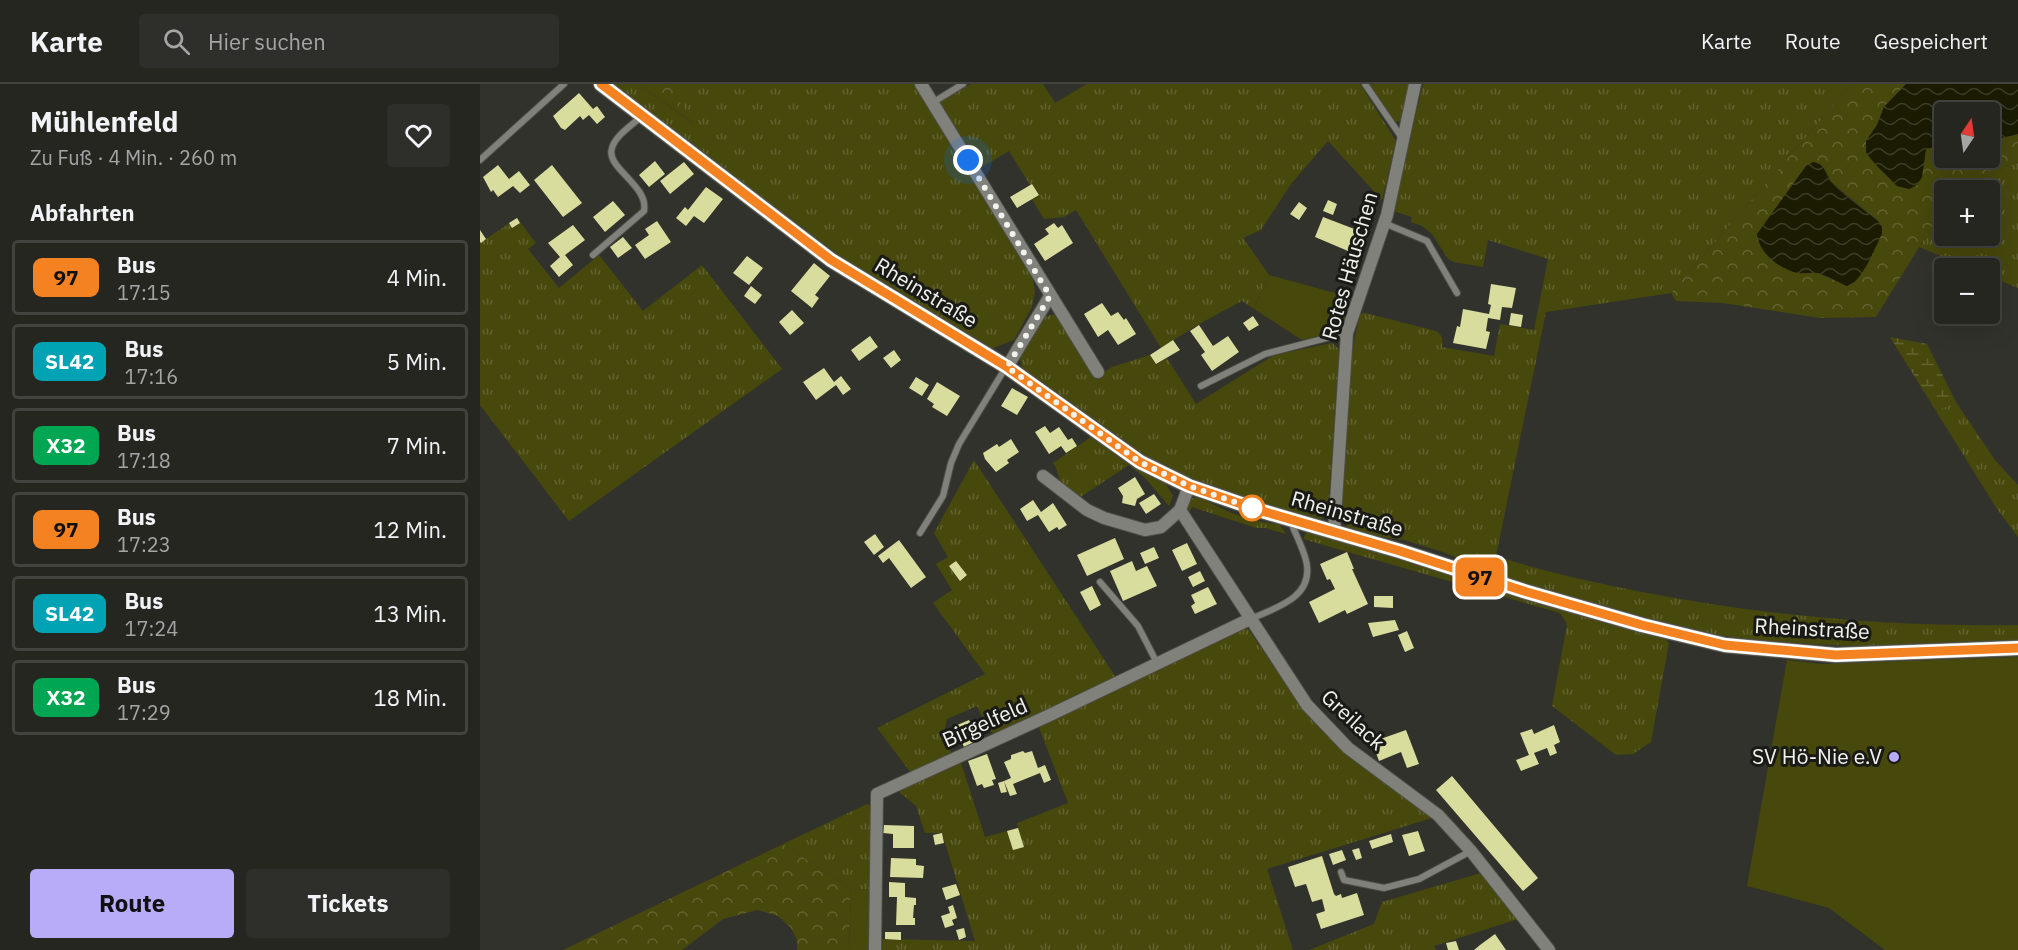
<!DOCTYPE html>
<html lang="de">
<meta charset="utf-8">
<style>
body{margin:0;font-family:"IBM Plex Sans",sans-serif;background:#2e2e2a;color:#f1f3f6;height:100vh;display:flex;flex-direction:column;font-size:22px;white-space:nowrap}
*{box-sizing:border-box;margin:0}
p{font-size:20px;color:#a4a5a5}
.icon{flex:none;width:33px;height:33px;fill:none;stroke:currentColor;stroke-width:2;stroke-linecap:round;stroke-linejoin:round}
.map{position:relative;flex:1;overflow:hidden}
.side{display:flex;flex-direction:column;background:#262621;width:480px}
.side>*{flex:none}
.badge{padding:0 12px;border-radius:9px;font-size:21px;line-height:39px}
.needle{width:39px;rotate:13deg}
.controls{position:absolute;left:1454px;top:18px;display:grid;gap:12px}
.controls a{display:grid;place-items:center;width:66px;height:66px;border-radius:6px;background:#262621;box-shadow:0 6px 24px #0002,0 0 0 2px #42433f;font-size:30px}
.you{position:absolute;width:30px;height:30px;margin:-15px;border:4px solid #fff;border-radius:50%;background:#1a73e8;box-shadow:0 0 0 9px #1a73e833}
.map>.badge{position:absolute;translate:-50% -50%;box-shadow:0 0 0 3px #fff}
h2{padding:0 30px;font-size:22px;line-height:54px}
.round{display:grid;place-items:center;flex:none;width:63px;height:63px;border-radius:6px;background:#2e2e2a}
.summary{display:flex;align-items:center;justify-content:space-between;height:102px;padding:0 30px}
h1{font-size:28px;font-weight:700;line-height:45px}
.cta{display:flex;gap:12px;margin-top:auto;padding:12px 30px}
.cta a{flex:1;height:69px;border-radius:6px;background:#b8abf7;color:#111;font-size:24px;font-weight:700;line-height:69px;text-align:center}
.cta a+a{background:#2e2e2a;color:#f1f3f6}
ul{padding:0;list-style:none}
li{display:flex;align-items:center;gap:18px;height:75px;margin:0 12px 9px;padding:0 18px;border:3px solid #42433f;border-radius:6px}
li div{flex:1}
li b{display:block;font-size:22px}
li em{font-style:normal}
li .badge{min-width:66px;font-weight:700;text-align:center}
header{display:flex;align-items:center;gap:36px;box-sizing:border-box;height:84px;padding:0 30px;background:#262621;border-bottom:2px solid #42433f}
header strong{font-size:28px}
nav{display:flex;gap:33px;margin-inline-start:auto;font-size:21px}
.search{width:420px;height:54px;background:#2e2e2a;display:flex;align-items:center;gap:15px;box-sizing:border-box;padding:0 21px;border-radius:6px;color:#a4a5a5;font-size:22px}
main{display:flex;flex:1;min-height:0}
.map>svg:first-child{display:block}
.grass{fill:url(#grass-tufts)}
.forest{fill:url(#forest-crowns);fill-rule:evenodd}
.wetland{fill:url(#wetland-marsh)}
.garden{fill:#47480c}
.water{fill:url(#water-waves)}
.building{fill:#d8dc9d}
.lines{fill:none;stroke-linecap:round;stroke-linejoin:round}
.lane-casing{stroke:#4e4e49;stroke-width:8}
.street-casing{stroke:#4e4e49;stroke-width:14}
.secondary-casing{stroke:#4e4e49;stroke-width:17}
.lane{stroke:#81817b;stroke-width:6}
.street{stroke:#81817b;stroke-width:12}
.secondary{stroke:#81817b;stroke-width:15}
.line-casing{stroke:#fff;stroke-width:14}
.line{stroke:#f58220;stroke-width:9}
.walk{stroke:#f2f3ef;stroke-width:6;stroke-dasharray:0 10.8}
.stop-dot{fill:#fff;stroke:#f58220;stroke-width:3}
.poi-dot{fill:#b8abf7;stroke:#1a1a17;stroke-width:2}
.labels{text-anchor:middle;stroke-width:6;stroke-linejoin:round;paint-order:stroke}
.street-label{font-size:21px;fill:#f2f3ef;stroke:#1a1a17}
.poi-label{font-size:21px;fill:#f2f3ef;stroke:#1a1a17;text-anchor:end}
</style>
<header>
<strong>Karte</strong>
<div class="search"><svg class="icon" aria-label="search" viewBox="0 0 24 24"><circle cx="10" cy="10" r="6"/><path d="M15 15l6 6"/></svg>Hier suchen</div>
<nav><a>Karte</a><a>Route</a><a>Gespeichert</a></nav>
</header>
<main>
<section class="side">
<div class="summary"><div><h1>Mühlenfeld</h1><p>Zu Fuß · 4 Min. · 260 m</p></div><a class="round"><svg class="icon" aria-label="heart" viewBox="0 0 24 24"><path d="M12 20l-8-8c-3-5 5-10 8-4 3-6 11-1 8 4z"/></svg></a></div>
<h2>Abfahrten</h2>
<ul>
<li><span class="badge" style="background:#f58220;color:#111">97</span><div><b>Bus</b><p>17:15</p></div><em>4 Min.</em></li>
<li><span class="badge" style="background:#00a3b4;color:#fff">SL42</span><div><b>Bus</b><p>17:16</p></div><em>5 Min.</em></li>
<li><span class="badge" style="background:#00a651;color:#fff">X32</span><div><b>Bus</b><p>17:18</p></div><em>7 Min.</em></li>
<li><span class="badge" style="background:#f58220;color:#111">97</span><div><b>Bus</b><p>17:23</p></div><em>12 Min.</em></li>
<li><span class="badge" style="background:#00a3b4;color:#fff">SL42</span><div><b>Bus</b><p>17:24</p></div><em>13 Min.</em></li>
<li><span class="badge" style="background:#00a651;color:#fff">X32</span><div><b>Bus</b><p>17:29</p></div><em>18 Min.</em></li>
</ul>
<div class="cta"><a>Route</a><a>Tickets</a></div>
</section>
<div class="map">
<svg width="1538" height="866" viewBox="0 0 1538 866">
<defs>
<pattern id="grass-tufts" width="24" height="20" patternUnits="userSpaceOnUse" patternTransform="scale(1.5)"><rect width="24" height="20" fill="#47480c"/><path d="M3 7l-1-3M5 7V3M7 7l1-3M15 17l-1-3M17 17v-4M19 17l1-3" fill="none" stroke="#626330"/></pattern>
<pattern id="forest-crowns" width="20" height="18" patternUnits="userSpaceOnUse" patternTransform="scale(1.5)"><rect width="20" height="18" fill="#47480c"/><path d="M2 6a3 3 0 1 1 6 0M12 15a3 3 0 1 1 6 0" fill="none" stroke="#626330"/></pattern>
<pattern id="wetland-marsh" width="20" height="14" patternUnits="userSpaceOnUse" patternTransform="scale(1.5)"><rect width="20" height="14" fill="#47480c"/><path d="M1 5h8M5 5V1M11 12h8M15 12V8" fill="none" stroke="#626330"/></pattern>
<pattern id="water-waves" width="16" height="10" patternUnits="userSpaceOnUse" patternTransform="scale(1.5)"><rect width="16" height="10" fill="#1a1b00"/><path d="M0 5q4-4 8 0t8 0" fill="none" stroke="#3c3d26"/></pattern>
</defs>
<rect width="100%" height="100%" fill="#32322c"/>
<path class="grass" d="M134,0H158L213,39L188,0H437L550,183L555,207L552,223L534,256L510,265L369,179Z
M491,0H563L575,19L607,0H880L916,57L902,116L848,57L811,100L781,146L763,154L789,191L774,225L762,217L719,240L681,264L596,126L584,133L564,135L552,115L559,110L552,100L550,101L529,67L497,86L457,19Z
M889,0H929L921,38L913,37Z
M943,0H1372L1191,209L1066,228L1016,472C1064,488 1113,498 1162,508C1286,532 1412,543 1538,541V557L1394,563L1295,558L1236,551L1152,531L1011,489L966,469L924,456L893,452L868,445L861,429L872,267L880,230L885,229L956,247C963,252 963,255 962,263L1014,272L1020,240L1054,246L1068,175L1008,156L1003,183L974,178L968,175L952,150L942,142L931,138L932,133L913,127Z
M1538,78V204L1509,192V184H1491L1439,163L1452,142L1464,130V152H1509V106H1487L1505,88Z
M37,134L56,159L48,165L79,204L119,171L163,227L222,181L302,285L89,437L0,321V159Z
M579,230L617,293L632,283L670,271L676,281L687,274L716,320L794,271L852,259L859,265L848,428L839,437C794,423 746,413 704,393C646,366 595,323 543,287L540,274L565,232Z
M1476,318L1515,376L1538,401V453L1517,425L1456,327Z
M611,353L649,381L686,400L693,412L689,422L666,395L649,381L599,414C593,409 583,405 580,397C577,389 578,386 573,379Z
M494,376L635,592L608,607L514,650L507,644L497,622L467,635L465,645L471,670L431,689L397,644L505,590L453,519L472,506L456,480L468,473L454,449Z
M719,413C748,429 767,436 800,441L806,450L785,444H776L712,423L708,429L709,415Z
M827,447L1183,553L1189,559L1171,658L1153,670L1136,671L1072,622L1087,540L1080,529L823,455Z
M766,542L824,626L952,734L787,785L813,866H400L401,855L495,857L462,749H445L436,722L417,706L480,676L505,753L538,744L537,739L588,719L558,641L613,617L646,599Z
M387,720L393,723L390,806L371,805L303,760Z
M1001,789L1038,835L954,862L956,866H829L894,840L902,818Z"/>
<path class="forest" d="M158,0H188L215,40Z
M1372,0H1426L1404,23L1397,41L1386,57L1429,105C1452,93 1436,74 1449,63L1464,61V74H1509V57L1538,50V78L1505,88L1487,106H1464V130L1452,142L1396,233L1340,234L1243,219L1196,217L1191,209ZM1339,79L1344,84L1351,98L1398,137L1367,202L1338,189Z
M303,760L371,805L369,866H317V856L311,844L298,832L278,826L243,835L202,866H83Z"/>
<path class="wetland" d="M1410,253L1447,260L1476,318L1456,327Z"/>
<path class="garden" d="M789,191L870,213L863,247L822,256L774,225Z
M1538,573V866H1405L1349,824L1267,802L1307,576L1341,580Z
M371,805L390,806L389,866H369Z"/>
<path class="water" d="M1426,0H1538V50L1509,57V28H1464V61L1446,65L1442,93L1437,101L1429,105L1417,102L1396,81L1386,69V57L1397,41L1404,23Z
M1333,78C1346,80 1345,91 1352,99C1365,113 1383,125 1398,137L1402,143V150C1395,163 1382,199 1367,202C1358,198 1347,191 1337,189C1331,188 1324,190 1318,189C1299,185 1279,169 1277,150L1326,82Z"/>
<path class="building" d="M99,9L113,25L117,22L125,33L117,40L109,31L103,36L100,32L85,46L81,44L73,32Z
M175,77L185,90L169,103L159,91Z
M204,78L214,90L190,110L180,97Z
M18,81L29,95L39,87L50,101L40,109L33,102L18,113L13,106L11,108L3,93Z
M72,81L102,119L83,133L54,96Z
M552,100L559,111L537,124L530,113Z
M226,103L243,115L224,139L214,132L206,142L196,134L205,123L208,126Z
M848,116L857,120L853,131L843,127Z
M133,117L145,131L125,148L113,133Z
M819,118L827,124L819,136L810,130Z
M843,133L877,146L868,167L835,153Z
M37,134L40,139L32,144L29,139Z
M177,137L191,158L165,175L155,161L169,151L165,145Z
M574,139L578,144L582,141L593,159L565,177L554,160L569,150L565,145Z
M93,141L105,156L85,171L93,181L79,193L70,182L80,173L68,159Z
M0,146L6,155L1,159L0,158Z
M143,153L152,164L138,174L130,163Z
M267,172L283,184L269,201L253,189Z
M334,179L350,192L335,211L339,214L332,224L311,207Z
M1011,200L1036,204L1032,224L1022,223L1020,236L1008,234L1006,247L1010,248L1006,265L973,259L977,242L980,243L983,225L1009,230L1011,221L1008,220Z
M271,202L282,211L275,220L264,212Z
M622,219L631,232L638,228L644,236L646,234L656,250L638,261L628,246L618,253L604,230Z
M312,226L324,239L310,251L299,238Z
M1031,229L1043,231L1041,243L1029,241Z
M773,232L779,241L769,247L763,239Z
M719,241L733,262L748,252L759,268L732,287L721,271L725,268L710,247Z
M390,252L398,263L379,277L371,266Z
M693,256L700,266L676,280L670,271Z
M414,266L421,276L411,284L403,274Z
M344,284L354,298L361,292L371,305L363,311L356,301L336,316L323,298Z
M436,293L449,301L442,312L429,304Z
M457,298L480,312L467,332L452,323L454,320L447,315Z
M532,304L548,313L537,331L521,322Z
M565,342L570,349L579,343L588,356L592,354L597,362L586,369L581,362L569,370L555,348Z
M531,355L539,368L527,376L529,379L516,388L505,375L503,369L517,360L519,363Z
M655,393L665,410L657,415L655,422L642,419L643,412L638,404Z
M674,410L681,420L666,430L659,419Z
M553,416L561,428L573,419L587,441L579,446L577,443L569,448L558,431L547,437L540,425Z
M395,450L404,463L394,471L384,458Z
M635,454L644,475L607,492L597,471Z
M419,456L446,493L431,504L409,474L403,479L398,472Z
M707,459L717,480L702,487L692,466Z
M674,463L679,474L665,480L660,469Z
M867,468L874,485H872L888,520L867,530L865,526L839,539L829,518L855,505L850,495L847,496L840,480Z
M476,477L487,491L480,497L469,482Z
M652,477L656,487L667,482L677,502L643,517L630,487Z
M720,487L725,497L713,503L708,493Z
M612,502L621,521L610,527L600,508Z
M728,503L737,520L715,530L711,522L715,519L711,511Z
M894,512H913V524L894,523Z
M915,536L919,546L893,553L888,539Z
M927,547L934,564L925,568L918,551Z
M489,636L499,656L484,663L475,642Z
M1074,641L1080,658L1074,661L1077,669L1070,672L1067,664L1054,669L1059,680L1041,687L1036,676L1049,671L1040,649L1052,645L1054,650Z
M926,646L939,680L927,684L921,668L899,677L892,658Z
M543,667L545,669L552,667L558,684L565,681L571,696L564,699L560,689L533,700L537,710L530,712L524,697L531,694L524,678L531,675V671Z
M507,670L516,695L512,696L514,701L504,704L502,700L497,702L488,677Z
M972,692L1058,794L1043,807L956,706Z
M524,697L527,708L521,709L518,699Z
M404,741L434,742V764H413V750L403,749Z
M538,744L544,763L533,766L527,747Z
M938,747L945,767L929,772L922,751Z
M462,749L464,759L455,761L453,751Z
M911,750L913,758L892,765L889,757Z
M879,764L882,774L876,776L872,766Z
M862,766L866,776L853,781L849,770Z
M842,772L854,810L856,812L861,810L862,814L877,809L884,831L841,845L836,830L845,827L842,815L832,818L826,800L815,803L808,783Z
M411,774L436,775V781L444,782L443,794L410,793Z
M409,798L425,799V813L436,814V821H434L433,834H435V841H416L417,813H409Z
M476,800L480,811L466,816L462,804Z
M473,821L477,834L472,836L474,841L465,844L461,832L470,829L468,823Z
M484,844L486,853L479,856L476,846Z
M405,848H421V856L405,855Z
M1015,850L1026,866H994L1000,861Z
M976,857L979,866H968L966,859Z"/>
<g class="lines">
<g class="lane-casing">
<path id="lane" d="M885,0L922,54
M452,19L483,0
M0,76L84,0
M904,139L947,157L977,209
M113,171L164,127C169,101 125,84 132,64C135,52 152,41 161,33
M721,302L785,270L866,249
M440,449L463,412L471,379L479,360L526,283
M620,498L658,542L677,579
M771,535C794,524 831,515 827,482C826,469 815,450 811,438
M861,788L864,796L904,804L939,795L991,767"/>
</g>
<g class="street-casing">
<path id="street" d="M441,0L618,288
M527,283L570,212
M563,392L607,426L624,434L665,446L681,443L700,426
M709,402L700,426L827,621L868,664L958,731L991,767L1069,866
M854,448L867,249L907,131L935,0
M395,866L397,710L570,631L770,535"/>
</g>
<g class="secondary-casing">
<path id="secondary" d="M121,0L351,176L527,283L660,378L709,402L782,427L920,467L1047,508L1162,541L1245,561L1356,571L1538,564"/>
</g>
<use href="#lane" class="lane"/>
<use href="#street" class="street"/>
<use href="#secondary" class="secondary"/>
</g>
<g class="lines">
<g class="line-casing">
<path id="line" d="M121,0L351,176L527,283L660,378L709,402L782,427L920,467L1047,508L1162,541L1245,561L1356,571L1538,564"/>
</g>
<use href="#line" class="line"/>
<path class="walk" d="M488,76L570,212L527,283L660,378L709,402L772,424"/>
</g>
<circle class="stop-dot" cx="772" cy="424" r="12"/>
<circle class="poi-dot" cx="1414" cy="673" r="6"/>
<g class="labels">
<g class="street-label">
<text transform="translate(870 182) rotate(-74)" y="7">Rotes Häuschen</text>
<text transform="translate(446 209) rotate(31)" y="7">Rheinstraße</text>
<text transform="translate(867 430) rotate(16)" y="7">Rheinstraße</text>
<text transform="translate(1332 545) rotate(3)" y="7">Rheinstraße</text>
<text transform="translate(873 636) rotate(43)" y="7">Greilack</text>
<text transform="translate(505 639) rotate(-24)" y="7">Birgelfeld</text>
</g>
<g class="poi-label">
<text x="1402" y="680">SV Hö-Nie e.V</text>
</g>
</g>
</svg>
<div class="controls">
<a><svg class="needle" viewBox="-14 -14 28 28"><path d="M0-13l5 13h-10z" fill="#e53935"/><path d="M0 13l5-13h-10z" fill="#a4a5a5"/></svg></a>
<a>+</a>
<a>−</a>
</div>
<div class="you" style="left:488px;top:76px"></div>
<b class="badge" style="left:1000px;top:493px;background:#f58220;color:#111">97</b>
</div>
</main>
